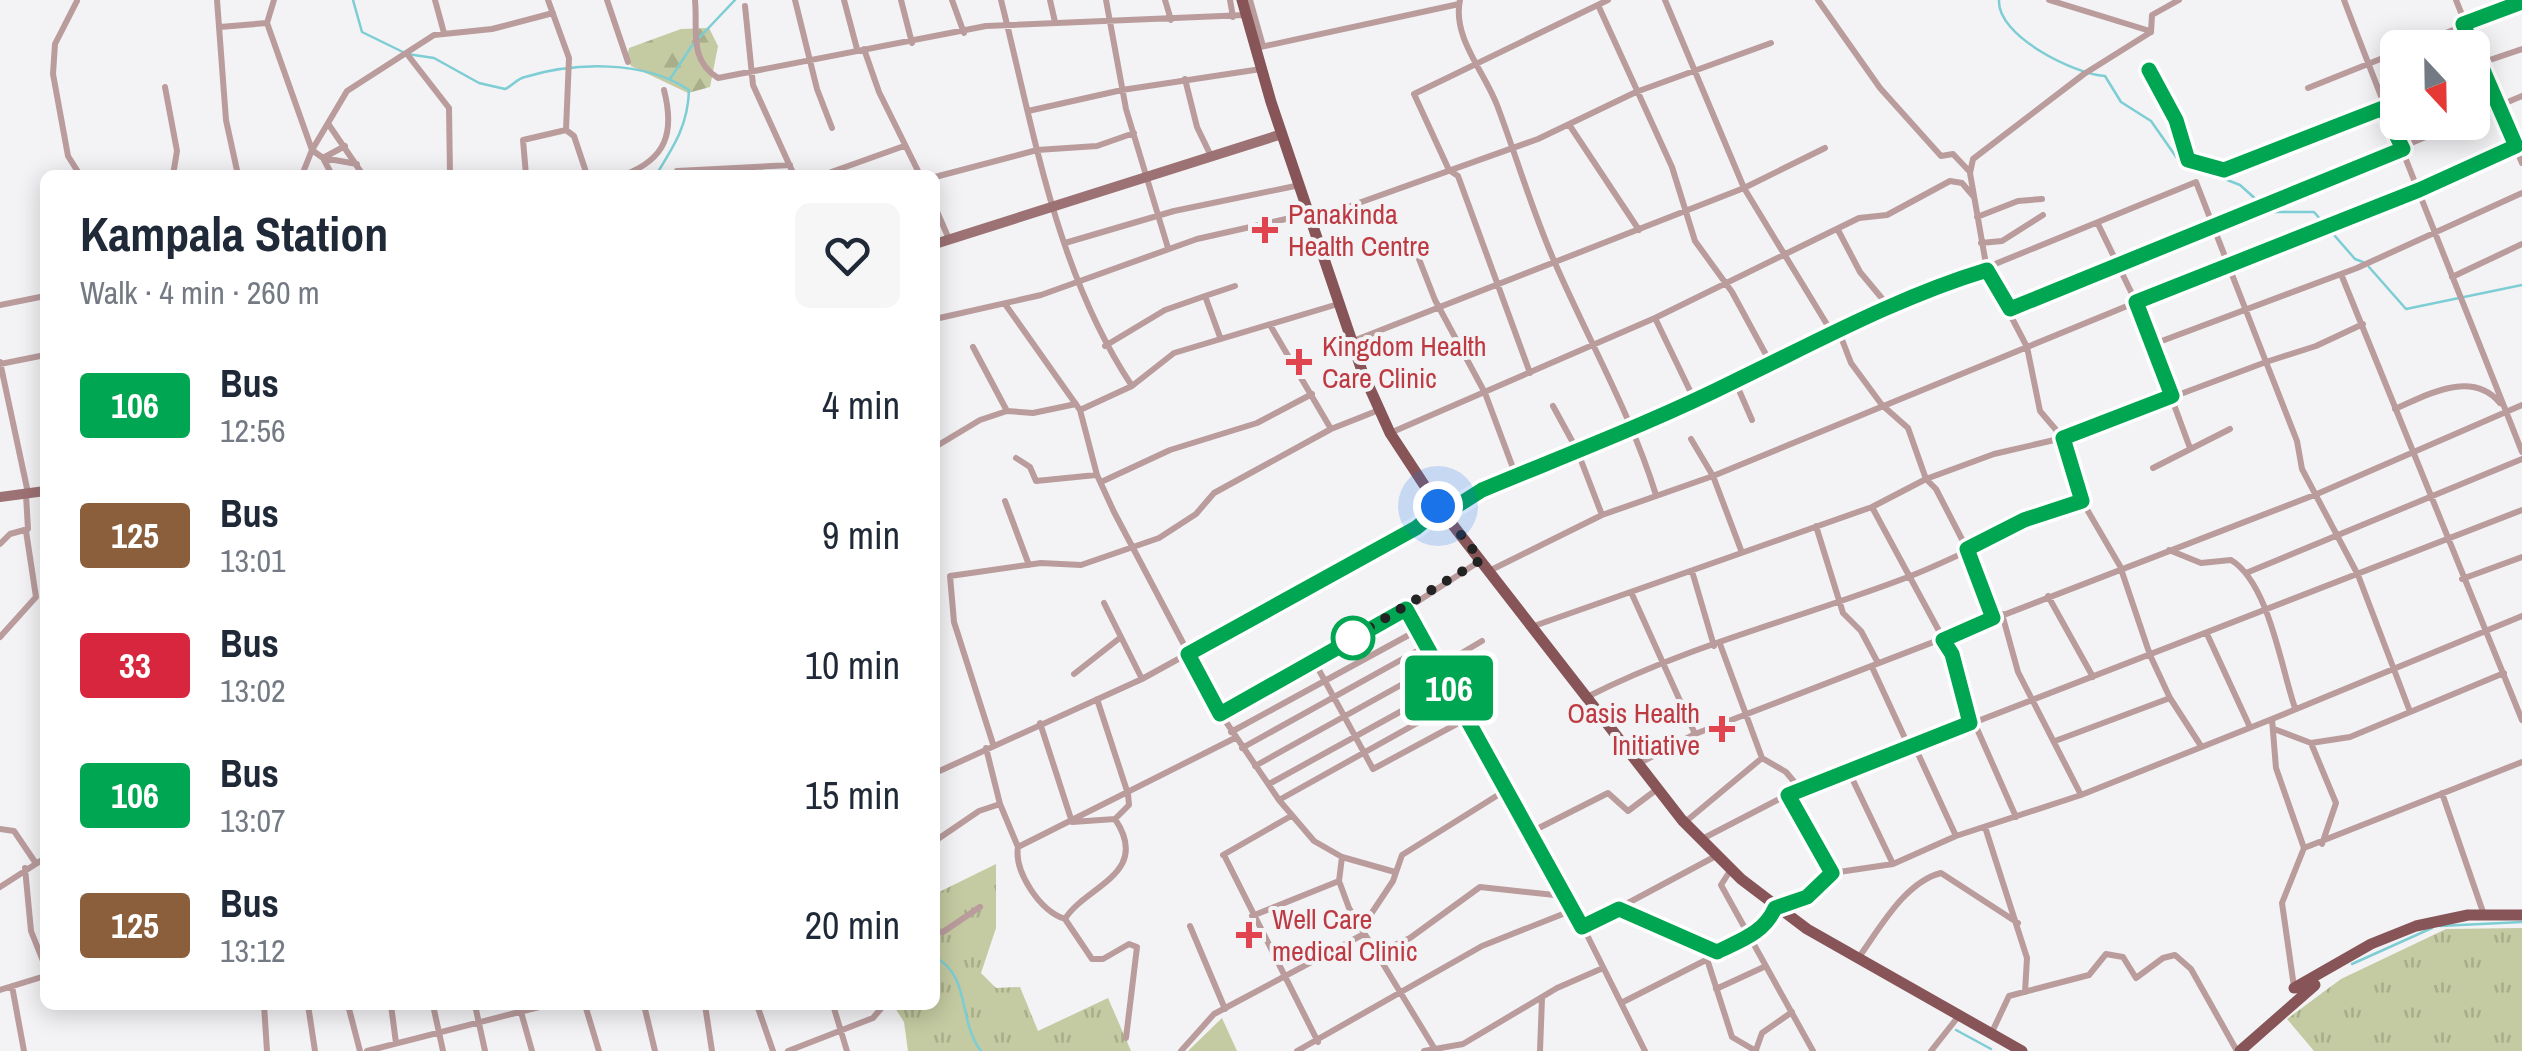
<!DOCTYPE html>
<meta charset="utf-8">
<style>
body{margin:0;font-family:"Archivo Narrow",sans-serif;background:#f6f6f7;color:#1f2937;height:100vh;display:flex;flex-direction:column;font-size:38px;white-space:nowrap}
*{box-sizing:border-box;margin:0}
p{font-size:32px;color:#747a83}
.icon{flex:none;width:55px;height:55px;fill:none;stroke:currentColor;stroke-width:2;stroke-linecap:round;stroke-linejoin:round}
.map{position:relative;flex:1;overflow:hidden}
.sheet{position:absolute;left:40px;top:170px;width:900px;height:840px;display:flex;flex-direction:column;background:#fff;border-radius:15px;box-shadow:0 5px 25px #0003}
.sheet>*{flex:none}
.badge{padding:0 20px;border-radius:8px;font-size:35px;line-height:65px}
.needle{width:65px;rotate:158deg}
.buttons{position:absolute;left:2380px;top:30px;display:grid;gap:20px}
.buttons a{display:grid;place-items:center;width:110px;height:110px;border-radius:15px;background:#fff;box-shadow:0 5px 25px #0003;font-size:50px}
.you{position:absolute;width:50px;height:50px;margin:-25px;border:8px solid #fff;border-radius:50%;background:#1a73e8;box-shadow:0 0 0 15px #1a73e833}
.map>.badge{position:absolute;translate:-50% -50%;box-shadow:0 0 0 5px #fff}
.round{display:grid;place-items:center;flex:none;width:105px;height:105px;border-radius:15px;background:#f6f6f7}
.head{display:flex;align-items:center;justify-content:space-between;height:170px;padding:0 40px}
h1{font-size:48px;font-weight:700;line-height:75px}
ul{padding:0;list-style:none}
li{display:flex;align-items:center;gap:30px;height:130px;padding:0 40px}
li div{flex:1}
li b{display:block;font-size:38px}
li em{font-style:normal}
li .badge{min-width:110px;font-weight:700;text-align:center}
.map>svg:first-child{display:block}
.grass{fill:url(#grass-tufts)}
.forest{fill:url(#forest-firs)}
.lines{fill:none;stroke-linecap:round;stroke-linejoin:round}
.stream{stroke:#7dcdd4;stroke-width:2.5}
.street{stroke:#ba9c9d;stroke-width:6}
.secondary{stroke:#9d7274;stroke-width:10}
.primary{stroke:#875457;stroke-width:11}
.line-casing{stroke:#fff;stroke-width:22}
.line{stroke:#00a651;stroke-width:15}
.walk{stroke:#232323;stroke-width:10;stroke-dasharray:0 18}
.health-dot{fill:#e0444e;stroke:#f3f3f5;stroke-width:4}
.stop-dot{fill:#fff;stroke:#00a651;stroke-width:5}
.labels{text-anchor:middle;stroke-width:8;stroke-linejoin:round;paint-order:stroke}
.health-label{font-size:28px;fill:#be3a42;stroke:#f3f3f5;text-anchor:start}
</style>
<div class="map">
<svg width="2522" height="1051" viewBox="0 0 2522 1051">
<defs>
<pattern id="grass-tufts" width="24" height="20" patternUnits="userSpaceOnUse" patternTransform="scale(2.5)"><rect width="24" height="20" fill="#c4caa1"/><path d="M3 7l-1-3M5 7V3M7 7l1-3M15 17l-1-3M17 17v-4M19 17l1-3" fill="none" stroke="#a8ad8a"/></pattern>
<pattern id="forest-firs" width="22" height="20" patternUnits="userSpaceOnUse" patternTransform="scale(2.5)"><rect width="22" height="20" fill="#c4caa1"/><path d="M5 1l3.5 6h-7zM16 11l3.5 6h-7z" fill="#a8ad8a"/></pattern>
</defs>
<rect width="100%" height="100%" fill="#f3f3f5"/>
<path class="grass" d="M996,864V928L981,973L996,988L1020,987L1038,1031L1108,998L1131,1051H908L904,1022L893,1005H935V894Z
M2522,928V1051H2314L2287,1019L2341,979L2446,929Z
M1222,1018L1237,1051H1188Z"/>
<path class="forest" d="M709,28L718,46L710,87L688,93L631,66L627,58L629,48L681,29Z"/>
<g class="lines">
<path class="stream" d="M353,0L362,32L407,54L434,58L479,83L505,89C514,85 516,79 525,77C575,62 644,60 689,90C688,125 674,146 656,175
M1999,0C1997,36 2074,74 2105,76L2121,102L2151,121L2179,161L2240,185L2259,202
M698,39L735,0
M670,79L693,44
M2267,204L2274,212H2314L2355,259L2363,262
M2369,267L2406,309L2522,285
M2440,926L2522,922
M935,957C971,976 958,1022 981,1051
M2352,964L2432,928
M1956,1030L1991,1049"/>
<path class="street" d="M217,0L226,120L238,175
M435,0L444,33
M548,0L569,58L566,130
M607,0L628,62
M695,0C698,30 688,59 718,78L986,26L1245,15
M795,0L817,89L832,128
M844,0L857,49
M901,0L912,43
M952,0L964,33
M1001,0C1034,131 1056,272 1132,386
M1050,0L1055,22
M1106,0L1126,109L1168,248
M1165,0L1171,20
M1230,0L1233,17
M1250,0L1263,46
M1460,0C1452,37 1484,71 1497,105C1517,158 1532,211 1555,263C1589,341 1631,414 1656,495
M1665,0L1744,188L1831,331L1841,337L1851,363L1882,405L1908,428L1926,479L1936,489L1967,549L1993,618
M1818,0L1880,88L1941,156L1953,154L1970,172
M2049,0L2150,31
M2344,0C2401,151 2463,301 2522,452
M2456,0L2522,163
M77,1L55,44L53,74L68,156L80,175
M1598,5L1672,167L1695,241L1732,292L1770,362
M745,6L753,85L794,175
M267,23L274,0
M220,27L267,23L312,150L302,175
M2151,32L2152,15L2179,0
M1256,48L1459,4
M2409,48L2522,2
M864,49L879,92L920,175
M407,54L449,108L450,175
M2472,66L2522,49
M2149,70L2176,120L2188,160L2224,170L2398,101
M1185,79L1197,127L1211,156
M165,87L177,151L173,175
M2308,88L2398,52
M1028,111L1122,90L1261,69
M2472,117L2522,96
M329,125L363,175
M1570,126L1639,230
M357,164L323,158L312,150L347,91L434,35L492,29L553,13
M677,171L790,165
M332,175L323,158L345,146
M397,175H414
M526,175L523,140L566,130L574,136L587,175
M624,175C666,159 675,133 664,90
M823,175L904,146
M935,177L1037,150L1097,146L1134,133
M935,207L949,239
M1977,217L2018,201L2042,199
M1311,220L1538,139L1636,92L1771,43
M2098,224L2136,302L2190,448
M1838,230L1860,272L1890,308
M1065,243L1174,211L1300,185
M1981,243L2002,241L2043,215
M1417,254L1435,300L1485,393L1516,476
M2341,274L2522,720
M2452,277L2522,244
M1205,296L1235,286
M1005,304L1080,410L1097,475L1114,512L1220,713L1279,800L1314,841L1342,857L1395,872
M0,305L45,296
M2010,309L2462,122
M1655,318L1694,399
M935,319L1041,295L1197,239L1308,214
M2363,324L2316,346L2266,362L2297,441L2302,469L2358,575L2409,709
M1270,325L1331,429L1379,410
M1353,341L1744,188L1825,148
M2151,345L2357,268L2522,193
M1105,346L1165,310L1205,296L1220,337
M973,347L1007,411
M0,362L28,493
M0,364L45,355
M1530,373L1458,176L1449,170L1414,94L1608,0
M1735,381L1752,420
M1553,406L1577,450L1602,515
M2395,409C2427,395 2472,369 2500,403
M1080,410L1132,386L1174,353L1338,304
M1390,433L1655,318L1859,218L1887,215L1950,181L1962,183L1974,197
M1691,439L1713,476L1741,550
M935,447L980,420L1007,411L1033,413L1076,404
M1016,458L1030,467L1036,481L1096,475
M2153,468L2230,429
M1101,482L1170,450L1257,423L1312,394
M1005,501L1029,565
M1872,507L1952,655L1971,723
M1816,526L1843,613L1861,631L1878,663
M0,544L10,534L28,529L26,495
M2169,550L2201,563L2231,560C2269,583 2281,668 2295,708
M1491,570L1602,515L1713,476L2522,144
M1692,571L1714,646
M2246,573L2522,459
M2462,579L2522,557
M1631,592L1695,734
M2048,596L2093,677
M1104,603L1142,679
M1406,609L1583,927L1645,1051
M2002,614L2018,672L2081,795
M1534,626L1872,507L1926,479L1994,454L2063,438L2082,501L2120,566L2150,655L2170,698L2201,746
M2207,634L2249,725
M0,637L36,597L26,531
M1314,661L1373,769L1466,719
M1438,667L1482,641
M1872,667L1909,747
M1074,674L1121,637
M1587,697C1689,645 1801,618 1908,577C1968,554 2022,521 2082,501
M1097,699L1128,794L1129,805L1115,819
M1220,713L1406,609L1480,561
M2272,719L2522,616
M1974,722L2016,817
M1040,723L1072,822L1115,819C1152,874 1085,886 1065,919L1092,959H1103L1129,944L1137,947L1126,1038
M2274,729L2311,743L2350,737L2504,673
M1231,732L1418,630
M2055,741L2170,698
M2311,743L2336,803L2322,844
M993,744L954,622L950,576L1041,563L1081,565L1159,538L1196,514L1214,493L1331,429
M1914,745L1956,836
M986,748L1000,804L1018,847L1235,738
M1242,748L1426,646
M1762,758L1786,772L1801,790
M1638,764L1695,734L2317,494L2522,405
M1255,766L1437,665
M1849,772L1893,864
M935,773L1142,679L1416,528L1442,507L1453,509L1482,491L1735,381L1831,331L2196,182L2266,362L2063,438L2040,411L2027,347L1987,270L1970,173L1973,159L2084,74L2151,32
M1269,784L1487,664
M2442,793L2484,915
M1787,795L1832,873
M1279,800L1489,683
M1684,823L1762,758L1720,644
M1985,827L2027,958L2025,992
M0,829L14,831L35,862
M1529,833L1608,793L1628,811L1656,790
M1702,839L1787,795L2522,510
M935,841L979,811L1000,804
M1018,847C1014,872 1040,911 1065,919
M1223,855L1291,816
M1224,855L1318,1042
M1342,857L1339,881L1349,908L1436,1051
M25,868L31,931L45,966
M1730,871L1721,885L1813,1051
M0,887L45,858
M1621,909L1717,952
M1252,916L1339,881
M1190,926L1225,1009
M1583,927L1716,856
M1361,929L1393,881L1402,855L1506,790
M935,931L943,932L980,907
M1377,953L1410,938L1480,887L1564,896
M1859,957C1880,928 1905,882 1941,873L2018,923
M12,986L24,1051
M2294,987L2282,903L2304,848L2522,762
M1716,989L1766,966
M0,990L45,976
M1621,1003L1706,960
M264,1005L267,1051
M308,1005L315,1051
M348,1005L360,1051
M391,1005L396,1043
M433,1005L443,1051
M475,1005L485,1051
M519,1005L532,1051
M585,1005L599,1051
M644,1005L655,1051
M705,1005L712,1051
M757,1005L773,1051
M833,1005L847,1051
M1992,1032L2009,996L2089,975L2106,954L2123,957L2136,978L2163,958L2175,955L2191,969L2237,1051
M1756,1050L1762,1033L1792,1012
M367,1051L547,1005
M788,1051L873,1018L884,1005
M1181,1051L1214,1014L1364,934
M1297,1051L1482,946L1573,910
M1424,1051L1463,1044L1557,988L1603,968
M1540,1051L1542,998
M1756,1051L1732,1037L1707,959L1768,924L1775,908L1807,897L1832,873L1893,864L1956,836L2081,795L2272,719L2276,768L2304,848
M1931,1051L1958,1017"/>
<path class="secondary" d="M935,244L1282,134
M0,497L45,491"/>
<path class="primary" d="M1242,0L1271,102L1362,371L1390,433L1438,506L1682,820L1741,879L1807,929L2022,1051
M2240,1051L2315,985L2294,988L2371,944L2416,926L2468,915H2522"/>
</g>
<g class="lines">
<g class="line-casing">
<path id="line" d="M2149,70L2176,120L2188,160L2224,170L2383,108L2403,149L2010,309L1987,270C1898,297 1818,341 1735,381C1653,422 1566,455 1482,490L1452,509L1442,507L1416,528L1188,654L1220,714L1406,609L1582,927L1619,909L1717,952C1741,940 1764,933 1775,908L1807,897L1832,873L1788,795L1970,723L1952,654L1943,640L1993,618L1967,549L2024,520L2082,501L2063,438L2172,396L2136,302L2419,190L2516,146L2463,24L2522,2"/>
</g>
<use href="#line" class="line"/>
<path class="walk" d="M1353,638L1346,642L1481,560L1438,506"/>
</g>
<g class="health-dot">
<path d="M1260 215h10v10h10v10h-10v10h-10v-10h-10v-10h10z"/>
<path d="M1294 347h10v10h10v10h-10v10h-10v-10h-10v-10h10z"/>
<path d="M1717 714h10v10h10v10h-10v10h-10v-10h-10v-10h10z"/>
<path d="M1244 920h10v10h10v10h-10v10h-10v-10h-10v-10h10z"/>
</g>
<circle class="stop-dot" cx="1353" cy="638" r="20"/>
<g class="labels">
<g class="health-label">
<text x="1288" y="224">Panakinda<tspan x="1288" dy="32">Health Centre</tspan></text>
<text x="1322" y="356">Kingdom Health<tspan x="1322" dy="32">Care Clinic</tspan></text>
<text x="1700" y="723" text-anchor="end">Oasis Health<tspan x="1700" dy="32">Initiative</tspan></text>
<text x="1272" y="929">Well Care<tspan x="1272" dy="32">medical Clinic</tspan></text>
</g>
</g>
</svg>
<div class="buttons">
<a><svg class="needle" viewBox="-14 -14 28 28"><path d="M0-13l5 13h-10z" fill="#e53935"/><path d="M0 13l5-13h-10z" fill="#747a83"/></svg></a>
</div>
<div class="you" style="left:1438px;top:506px"></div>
<b class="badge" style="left:1449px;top:688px;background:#00a651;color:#fff">106</b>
<section class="sheet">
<div class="head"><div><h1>Kampala Station</h1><p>Walk · 4 min · 260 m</p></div><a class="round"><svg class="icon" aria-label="heart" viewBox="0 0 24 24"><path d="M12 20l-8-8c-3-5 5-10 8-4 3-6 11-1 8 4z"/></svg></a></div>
<ul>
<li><span class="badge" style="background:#00a651;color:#fff">106</span><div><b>Bus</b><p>12:56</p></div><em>4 min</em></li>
<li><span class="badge" style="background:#8b5e3c;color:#fff">125</span><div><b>Bus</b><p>13:01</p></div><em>9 min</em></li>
<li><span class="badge" style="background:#d7263d;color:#fff">33</span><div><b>Bus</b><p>13:02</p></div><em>10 min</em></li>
<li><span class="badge" style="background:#00a651;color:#fff">106</span><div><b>Bus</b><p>13:07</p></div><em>15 min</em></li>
<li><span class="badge" style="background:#8b5e3c;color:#fff">125</span><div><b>Bus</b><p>13:12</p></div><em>20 min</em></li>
</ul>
</section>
</div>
